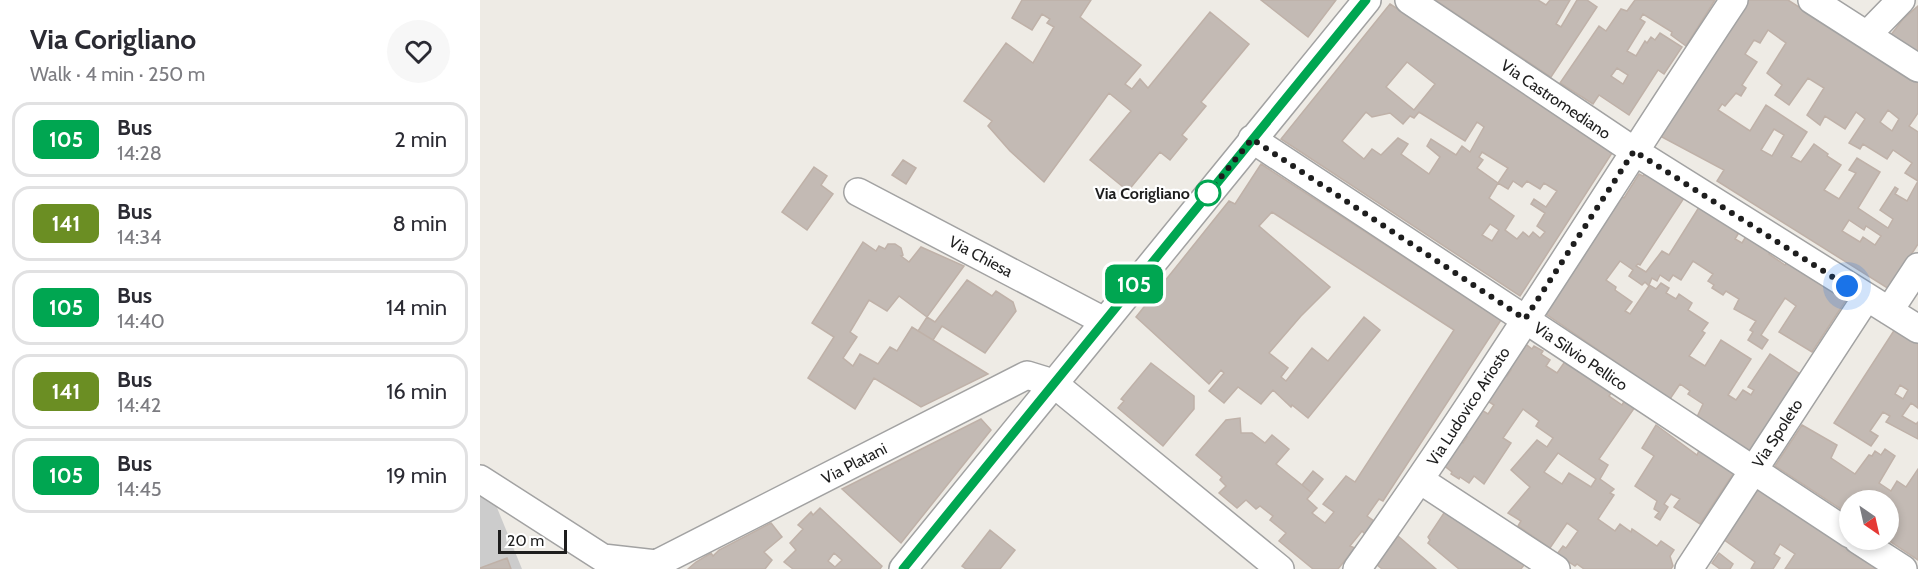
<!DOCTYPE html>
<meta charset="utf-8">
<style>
body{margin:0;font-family:Cabin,sans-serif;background:#f7f7f7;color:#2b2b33;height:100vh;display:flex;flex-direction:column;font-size:22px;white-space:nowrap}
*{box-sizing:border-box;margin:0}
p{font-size:20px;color:#7c7c81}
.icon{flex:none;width:33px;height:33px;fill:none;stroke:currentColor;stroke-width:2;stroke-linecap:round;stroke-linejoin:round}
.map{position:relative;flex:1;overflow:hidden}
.drawer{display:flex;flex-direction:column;background:#fff;width:480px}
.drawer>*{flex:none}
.badge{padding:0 12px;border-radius:9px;font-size:21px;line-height:39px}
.needle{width:39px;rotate:146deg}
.tools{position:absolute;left:1359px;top:490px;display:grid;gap:12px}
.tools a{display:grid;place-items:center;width:60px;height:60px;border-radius:50%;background:#fff;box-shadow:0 3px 9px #0003;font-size:30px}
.scale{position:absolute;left:18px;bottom:15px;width:69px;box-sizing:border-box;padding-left:6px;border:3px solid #1e1e1e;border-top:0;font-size:16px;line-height:21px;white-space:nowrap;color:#1e1e1e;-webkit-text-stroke:4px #fff;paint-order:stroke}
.you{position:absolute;width:30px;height:30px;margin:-15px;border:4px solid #fff;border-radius:50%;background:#1a73e8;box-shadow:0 0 0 9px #1a73e833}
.map>.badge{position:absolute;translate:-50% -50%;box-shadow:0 0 0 3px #fff}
.round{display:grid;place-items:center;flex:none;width:63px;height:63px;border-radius:32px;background:#f7f7f7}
.summary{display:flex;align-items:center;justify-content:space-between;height:102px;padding:0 30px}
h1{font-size:28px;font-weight:700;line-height:45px}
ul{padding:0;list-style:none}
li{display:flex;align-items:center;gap:18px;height:75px;margin:0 12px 9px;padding:0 18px;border:3px solid #e1e1e2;border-radius:18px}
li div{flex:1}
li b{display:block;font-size:22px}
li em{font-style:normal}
li .badge{min-width:66px;font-weight:700;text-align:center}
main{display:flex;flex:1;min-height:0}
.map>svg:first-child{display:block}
.religious{fill:#ccc}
.building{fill:#c3bab4;stroke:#bfb1a8;stroke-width:1.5;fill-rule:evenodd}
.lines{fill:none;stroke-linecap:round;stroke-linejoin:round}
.minor-casing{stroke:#a2a2a2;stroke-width:30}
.minor{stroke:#fff;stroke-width:27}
.line-casing{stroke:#fff;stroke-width:14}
.line{stroke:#00a651;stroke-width:9}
.walk{stroke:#1e1e1e;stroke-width:6;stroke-dasharray:0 10.8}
.stop-dot{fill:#fff;stroke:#00a651;stroke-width:3}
.labels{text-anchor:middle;stroke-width:4.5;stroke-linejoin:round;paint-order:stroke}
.street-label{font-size:16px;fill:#1e1e1e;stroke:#fff}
.stop-label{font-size:16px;font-weight:bold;fill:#1e1e1e;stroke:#fff;text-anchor:end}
</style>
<main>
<section class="drawer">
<div class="summary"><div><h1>Via Corigliano</h1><p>Walk · 4 min · 250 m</p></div><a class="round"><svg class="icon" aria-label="heart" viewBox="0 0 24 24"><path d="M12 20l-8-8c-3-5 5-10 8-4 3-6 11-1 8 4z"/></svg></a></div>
<ul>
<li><span class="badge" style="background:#00a651;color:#fff">105</span><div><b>Bus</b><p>14:28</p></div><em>2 min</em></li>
<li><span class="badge" style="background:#6b8e23;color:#fff">141</span><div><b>Bus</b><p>14:34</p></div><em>8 min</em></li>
<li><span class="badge" style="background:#00a651;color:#fff">105</span><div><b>Bus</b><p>14:40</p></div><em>14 min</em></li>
<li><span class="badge" style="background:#6b8e23;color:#fff">141</span><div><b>Bus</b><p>14:42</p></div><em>16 min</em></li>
<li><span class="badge" style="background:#00a651;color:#fff">105</span><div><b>Bus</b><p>14:45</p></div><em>19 min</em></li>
</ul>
</section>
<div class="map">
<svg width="1438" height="569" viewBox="0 0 1438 569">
<rect width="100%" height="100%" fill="#eeebe5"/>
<path class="religious" d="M9,488L42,569H0V491Z"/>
<path class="building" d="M542,0H611L600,17L661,65L645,84L652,89L660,79L668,88L730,12L769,44L721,102L726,106L702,135L707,139L690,160L680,152L648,191L610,160L651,111L629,93L564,182L530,151L508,126L512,121L484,101L526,43L553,63L574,27L567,23L570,19L562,14L552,30L532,18Z
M781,0H856L828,37Z
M955,0H1058L1066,5L1070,0H1090L1076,24L1081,27L1097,0H1107L1117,7L1071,77Z
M1155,0H1235L1206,46L1191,35L1192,32L1163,14L1160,19L1165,22L1147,51L1156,56L1165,41L1167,43L1171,37L1175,40L1180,33L1202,47L1184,74L1178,70L1149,115L1119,95L1113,104L1080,83L1119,26L1126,31L1141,9L1147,11ZM1137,68L1148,75L1143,84L1131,76Z
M1264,0H1308L1438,83V113L1429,126L1438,132V244L1409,289L1237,181L1244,170L1180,136ZM1288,30L1306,43L1287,73L1302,85L1295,95L1309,105L1328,78L1344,88L1327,115L1340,125L1345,116L1365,129L1376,112L1385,119L1369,143L1380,149L1383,144L1407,159L1413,150L1432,163L1425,173L1438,181L1427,201L1415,194L1418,189L1415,187L1400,210L1413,219L1408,228L1378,208L1400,172L1377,158L1369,170L1376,173L1359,199L1344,190L1361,165L1347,156L1348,154L1334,144L1321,162L1311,157L1327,132L1286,105L1270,131L1238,110L1242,104L1245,106L1256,93L1261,96L1266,88L1262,85L1277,62L1265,54L1274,40L1280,43ZM1408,110L1419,119L1412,131L1400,122ZM1294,129L1304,135L1292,156L1281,150ZM1369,220L1384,230L1386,226L1401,236L1395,245L1383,237L1380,242L1362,231Z
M910,4L1100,128L1112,132L1109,138L1132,153L1040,296L801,139ZM927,62L955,84L934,110L906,87ZM886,112L892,117L910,113L923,124L930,116L934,118L939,112L985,141L997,122L1004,127L990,152L982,146L976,155L951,139L947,146L960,157L949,174L921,154L928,144L918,138L901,155L892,149L884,159L862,141ZM1002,152L1028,168L1018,183L997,168L1003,160L999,157ZM1033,181L1042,187L1047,181L1060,189L1064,183L1077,191L1066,207L1054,199L1051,204L1065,213L1057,226L1065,232L1060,238L1053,232L1049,237L1043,232L1037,239L1025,230L1034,216L1009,198L1018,183L1028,189ZM1010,224L1019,230L1012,241L1002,235Z
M1438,6V53L1410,36L1423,19Z
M423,160L436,168L426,184L412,175Z
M781,164L1021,320L903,501L899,499L887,516L894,521L885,534L882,531L870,546L875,548L858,569H833L799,541L806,533L790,520L793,516L780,506L776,509L766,500L757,508L739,493L746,486L740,480L742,477L716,455L746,420L760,418L761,433H772L785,443L792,435L809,449L796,464L832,493L827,499L837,508L832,513L845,523L854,512L843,504L866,476L875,482L974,330L792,212L779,226L850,287L821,316L789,353L808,368L801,377L806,381L832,348L848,361L884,317L900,330L828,418L812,405L811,407L793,390L781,404L758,387L744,403L729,391L744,373L741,370L729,384L656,317L749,201L755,204Z
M334,167L347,176L341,185L353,194L327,230L302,212Z
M1165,173L1204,198L1160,265L1158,264L1156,266L1166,272L1182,251L1189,255L1221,204L1263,226L1255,239L1262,243L1268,233L1293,249L1289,254L1305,265L1307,262L1366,300L1332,352L1299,332L1316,306L1305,298L1281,335L1288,340L1282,349L1268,340L1273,332L1270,330L1276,321L1254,309L1259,299L1246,291L1243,295L1232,288L1234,285L1228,281L1233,274L1213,261L1201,280L1193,275L1189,281L1180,275L1177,281L1172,278L1169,285L1176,289L1181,283L1189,288L1186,293L1196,299L1199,294L1212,303L1208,310L1228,323L1222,331L1225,333L1209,356L1225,366L1241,340L1271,359L1248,395L1256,400L1263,390L1271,395L1274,390L1268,387L1290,354L1320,374L1270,451L1217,417L1223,404L1208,394L1210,391L1200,384L1190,399L1063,312L1138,195L1144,198L1159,174L1163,176ZM1140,261L1153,270L1149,276L1162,285L1165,282L1169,286L1150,314L1145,311L1152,302L1135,290L1136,287L1126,280Z
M383,242L396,251L399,246L405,249L408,244H415L421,248L423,255L421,256L429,262L441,247L484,266L447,317L419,296L407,311L389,300L370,332L377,337L363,358L373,366L380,354L398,364L410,347L417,351L432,327L508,374L441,407L394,378L375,409L328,378L354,337L332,323Z
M487,280L512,296L516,291L533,302L536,311L505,353L462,326L453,340L438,331L447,317L455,322Z
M1415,329L1438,344V408L1431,403L1422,416L1436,424L1438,422V439L1406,422L1410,416L1403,412L1390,431L1398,436L1391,446L1354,423ZM1420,385L1428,390L1423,399L1415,394Z
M1043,342L1052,349L1054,346L1063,351L1061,354L1070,360L1066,366L1077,373L1086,360L1132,392L1129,396L1142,405L1145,400L1155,407L1119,459L1128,465L1120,479L1134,489L1130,493L1134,495L1118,519L1135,531L1140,524L1151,532L1152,529L1177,546L1181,541L1194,550L1190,556L1193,566L1191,569H1104L1097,564L1095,566L1077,554L1083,546L1086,548L1098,531L1087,523L1070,548L1038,526L1041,521L1028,513L1050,487L1031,470L1057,440L1067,447L1073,438L1056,426L1059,421L1043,409L1023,438L1031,443L1004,484L994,476L989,483L980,477L979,479L971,474L972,472L962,464L979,440L983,443L987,437L983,434L1000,409L1008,414L1014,405L1006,400L1024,374L1027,376L1031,370L1026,366ZM1078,453L1116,479L1111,487L1089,473L1082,484L1064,472Z
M671,363L714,396V409L683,446L638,408L644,401L641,399Z
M501,419L511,430L421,543L362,489Z
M1176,425L1217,455L1220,448L1255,471L1220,524L1194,507L1200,499L1191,494L1184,504L1188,507L1180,520L1175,517L1179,512L1174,509L1177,501L1155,486L1174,456L1162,448Z
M1322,425L1357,445L1351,458L1375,474L1389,455L1392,456L1395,451L1401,455L1405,449L1415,456L1399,483L1411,491L1417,481L1426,487L1438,469V560L1408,540V501H1370V515L1295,466Z
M833,471L843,479L832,493L822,485Z
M1277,486L1403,569H1305L1315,554L1300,544L1294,554L1300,558L1293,569H1271L1275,562L1243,539Z
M340,508L402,566L400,569H313L304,562L316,550L310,543L323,529L318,525L331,512L333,515ZM354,553L362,560L355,567L348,561Z
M966,510L1045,561L1043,564L1044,565L1041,569H979L948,543L950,540L948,537Z
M291,523L302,537L284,552L292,560L285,569H208L216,562L231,553L233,556L239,550Z
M510,530L535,550L520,569H486L482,566Z
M918,536L956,569H902L896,564Z
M1239,553L1253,564L1250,569H1240L1232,563Z
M27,558L31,569H0V568Z"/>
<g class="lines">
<g class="minor-casing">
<path id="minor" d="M929,0L1154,151L1438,329
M1332,0L1438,68
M1387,35L1421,0
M772,139L1370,534
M378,192L624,321
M1409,311L1438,267
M0,479L123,558L176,564L547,375L573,383L800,569
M940,480L1076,569
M1378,540L1423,569
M423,569L887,0
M877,569C1009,384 1128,189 1254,0
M1209,569L1386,298"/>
</g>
<use href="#minor" class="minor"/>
</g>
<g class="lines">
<g class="line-casing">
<path id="line" d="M423,569L886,0"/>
</g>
<use href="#line" class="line"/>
<path class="walk" d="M728,193L772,139L1045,319L1154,151L1367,286"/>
</g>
<circle class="stop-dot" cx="728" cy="193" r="12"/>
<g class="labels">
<g class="street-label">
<text transform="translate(1076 99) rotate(34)" y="6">Via Castromediano</text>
<text transform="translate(501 256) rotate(28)" y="6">Via Chiesa</text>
<text transform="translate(1101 356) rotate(34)" y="6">Via Silvio Pellico</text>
<text transform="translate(988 406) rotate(-57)" y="6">Via Ludovico Ariosto</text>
<text transform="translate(1297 433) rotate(-57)" y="6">Via Spoleto</text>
<text transform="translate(374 463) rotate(-27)" y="6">Via Platani</text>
</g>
<g class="stop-label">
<text x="710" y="199">Via Corigliano</text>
</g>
</g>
</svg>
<div class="tools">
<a><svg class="needle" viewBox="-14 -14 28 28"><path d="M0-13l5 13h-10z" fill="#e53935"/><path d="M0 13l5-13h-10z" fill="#7c7c81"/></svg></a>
</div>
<div class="scale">20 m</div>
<div class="you" style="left:1367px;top:286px"></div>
<b class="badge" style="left:654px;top:284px;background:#00a651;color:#fff">105</b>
</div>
</main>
